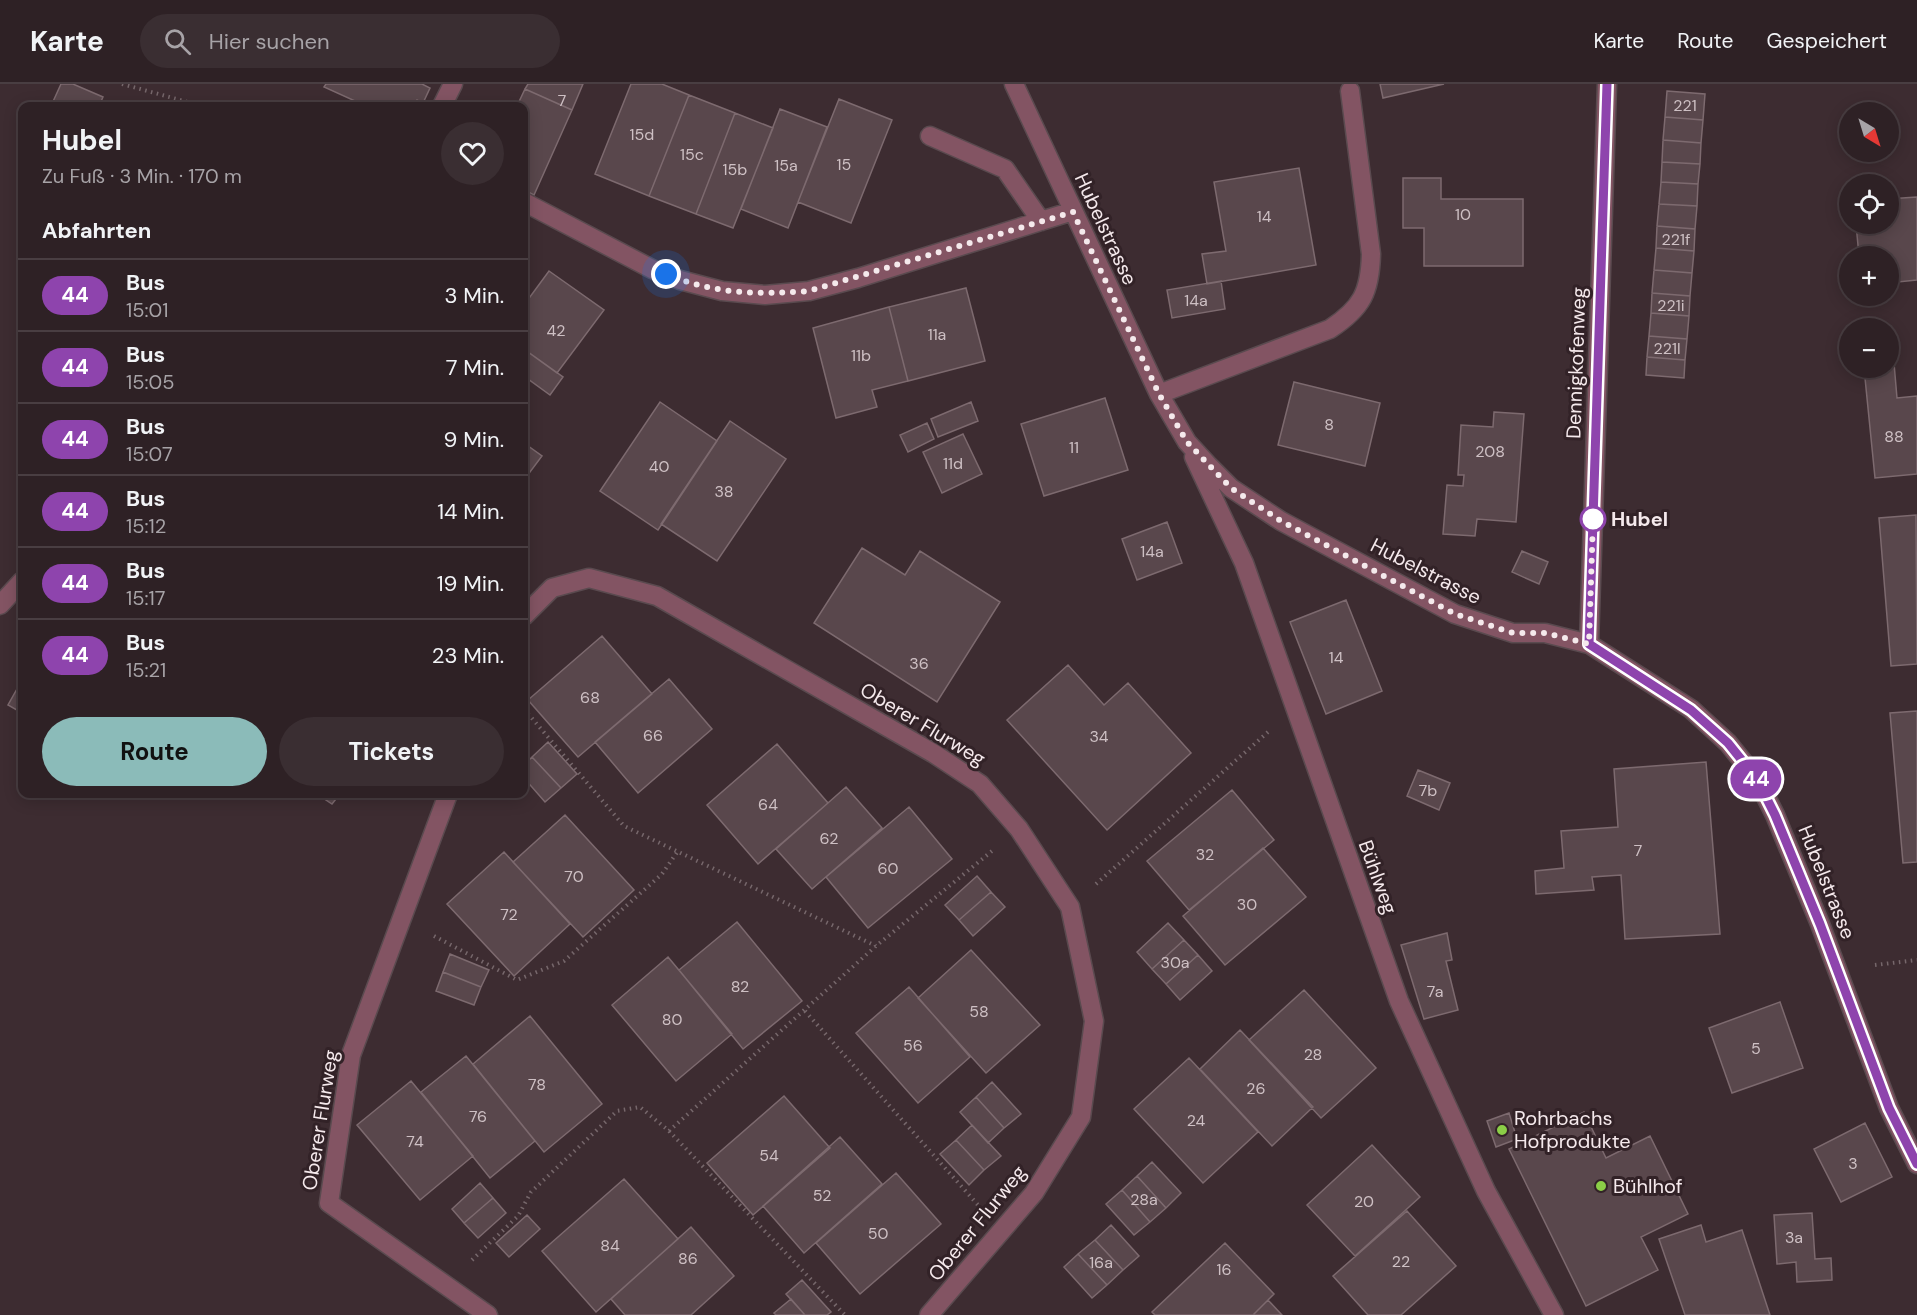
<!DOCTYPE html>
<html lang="de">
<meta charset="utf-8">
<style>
body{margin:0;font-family:"DM Sans",sans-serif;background:#3a2e32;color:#f1f3f6;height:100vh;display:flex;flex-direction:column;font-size:22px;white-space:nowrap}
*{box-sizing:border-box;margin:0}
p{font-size:20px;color:#a7a3a7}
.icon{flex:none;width:33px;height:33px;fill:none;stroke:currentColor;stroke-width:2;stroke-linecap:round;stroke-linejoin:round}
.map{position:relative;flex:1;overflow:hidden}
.panel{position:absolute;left:18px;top:18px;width:510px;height:696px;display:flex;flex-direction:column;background:#2e2125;border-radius:12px;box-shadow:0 3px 15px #0003,0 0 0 2px #493e42}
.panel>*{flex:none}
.badge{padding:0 12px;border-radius:20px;font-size:21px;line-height:39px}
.needle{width:39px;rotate:142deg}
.tools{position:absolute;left:1839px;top:18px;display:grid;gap:12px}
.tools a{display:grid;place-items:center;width:60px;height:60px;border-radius:50%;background:#2e2125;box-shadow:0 3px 15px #0003,0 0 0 2px #493e42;font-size:30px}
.you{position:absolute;width:30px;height:30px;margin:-15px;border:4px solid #fff;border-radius:50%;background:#1a73e8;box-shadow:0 0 0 9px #1a73e833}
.map>.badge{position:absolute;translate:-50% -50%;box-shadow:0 0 0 3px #fff}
h2{padding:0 24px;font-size:22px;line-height:54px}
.round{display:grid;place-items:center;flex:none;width:63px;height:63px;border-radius:32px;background:#3a2e32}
.headline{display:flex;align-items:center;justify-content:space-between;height:102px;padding:0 24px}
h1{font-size:28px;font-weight:700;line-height:45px}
.primary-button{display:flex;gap:12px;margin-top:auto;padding:12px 24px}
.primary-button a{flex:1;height:69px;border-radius:36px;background:#8bbbb9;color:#111;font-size:24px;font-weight:700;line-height:69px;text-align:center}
.primary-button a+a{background:#3a2e32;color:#f1f3f6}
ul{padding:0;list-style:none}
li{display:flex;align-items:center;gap:18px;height:72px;padding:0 24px;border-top:2px solid #493e42}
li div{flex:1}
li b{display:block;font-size:22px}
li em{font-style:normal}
li .badge{min-width:66px;font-weight:700;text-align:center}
header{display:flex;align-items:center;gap:36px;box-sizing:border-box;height:84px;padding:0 30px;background:#2e2125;border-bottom:2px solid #493e42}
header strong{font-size:28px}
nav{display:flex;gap:33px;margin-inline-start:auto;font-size:21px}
.search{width:420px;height:54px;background:#3a2e32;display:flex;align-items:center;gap:15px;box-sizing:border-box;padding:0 21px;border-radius:33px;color:#a7a3a7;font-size:22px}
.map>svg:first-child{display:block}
.building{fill:#59474c;stroke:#7d6a6f;stroke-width:1.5}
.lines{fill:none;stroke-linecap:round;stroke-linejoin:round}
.minor-casing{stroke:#5a4a4f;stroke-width:21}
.path{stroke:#76676b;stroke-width:4;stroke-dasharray:1.5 4.5;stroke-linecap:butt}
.minor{stroke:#835463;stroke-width:18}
.line-casing{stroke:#fff;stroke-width:14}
.line{stroke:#8e44ad;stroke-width:9}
.walk{stroke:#f5e9ec;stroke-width:6;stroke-dasharray:0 10.8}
.stop-dot{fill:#fff;stroke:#8e44ad;stroke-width:3}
.poi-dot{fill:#8bce47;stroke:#322227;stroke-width:2}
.labels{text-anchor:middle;stroke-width:6;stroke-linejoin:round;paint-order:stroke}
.number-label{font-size:16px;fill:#cec0c4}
.street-label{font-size:20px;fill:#f5e9ec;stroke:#322227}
.stop-label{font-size:20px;font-weight:bold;fill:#f5e9ec;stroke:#322227;text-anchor:start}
.poi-label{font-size:20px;fill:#f5e9ec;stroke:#322227;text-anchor:start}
</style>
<header>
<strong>Karte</strong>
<div class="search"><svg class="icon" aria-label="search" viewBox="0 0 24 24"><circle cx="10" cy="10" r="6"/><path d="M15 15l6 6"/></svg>Hier suchen</div>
<nav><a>Karte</a><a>Route</a><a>Gespeichert</a></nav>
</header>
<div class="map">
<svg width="1917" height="1231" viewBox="0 0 1917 1231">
<rect width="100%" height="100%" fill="#3d2c31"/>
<path class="building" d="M61,0H73L103,13L99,22H51Z
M326,0H422L430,4L423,19L417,16L414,22H366L324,3Z
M528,0H583L572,26L525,5Z
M631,0H662L689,11L649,112L595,90Z
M1380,0H1444L1383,14Z
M525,5L572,26L534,111L524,106V22H517Z
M1667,7L1705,10L1703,36L1665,33Z
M689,11L735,29L696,130L649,112Z
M839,15L892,36L851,139L798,118Z
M780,25L827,43L788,144L741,125Z
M735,29L773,44L733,144L696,130Z
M1665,33L1703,36L1701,59L1663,56Z
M1663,56L1701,59L1700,80L1662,78Z
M1662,78L1700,80L1698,100L1661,98Z
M1299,84L1316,181L1207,200L1202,170L1226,167L1214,98Z
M1403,94H1441V115H1523V182H1424V144H1403Z
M1661,98L1698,100L1697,122L1659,120Z
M1917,113V196L1888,199V172H1859L1856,140H1888V115Z
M1659,120L1697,122L1695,145L1657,142Z
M1657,142L1695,145L1694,167L1656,164Z
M1656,164L1694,167L1692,189L1654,186Z
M1654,186L1692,189L1690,212L1652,209Z
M549,187L604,226L557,289L524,265V221Z
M1221,197L1225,225L1172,234L1167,206Z
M966,204L985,277L908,297L889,223Z
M1652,209L1690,212L1689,232L1651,229Z
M889,223L908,297L872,306L877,323L836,334L813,244Z
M1651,229L1689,232L1687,255L1649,252Z
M1885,244H1891L1897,314L1917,312V390L1875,394L1864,284H1888V244Z
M1649,252L1687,255L1685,276L1647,273Z
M524,265L563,293L550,311L524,292Z
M1647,273L1685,276L1684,294L1646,291Z
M1294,298L1380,319L1365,382L1278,361Z
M1105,314L1128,386L1044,412L1021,340Z
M660,318L717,357L658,446L600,407Z
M971,318L978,337L938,353L931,335Z
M1494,328L1524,330L1516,438L1477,435L1475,452L1443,450L1447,401L1463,402L1464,391H1458L1461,341L1493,343Z
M730,337L786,375L717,477L661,440Z
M927,339L934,355L908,368L900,351Z
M963,350L982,390L942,409L923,368Z
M524,359L542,372L524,396Z
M1916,431L1917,580L1891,582L1879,434Z
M1167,438L1182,479L1137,496L1122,455Z
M862,464L905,491L920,467L1000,518L937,618L814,539Z
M1522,467L1548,478L1539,500L1512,488Z
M1346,516L1382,607L1326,630L1290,538Z
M602,552L652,610L578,673L528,616Z
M1068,581L1104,621L1128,599L1191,669L1107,746L1007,636Z
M669,595L712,645L638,709L595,658Z
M22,596V629L8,621Z
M1917,627V778L1903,779L1890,629Z
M548,658L577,690L561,704L532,673Z
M777,660L828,719L758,780L707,721Z
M532,673L561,704L545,718L524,694V681Z
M1706,678L1720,850L1625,855L1621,791L1592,793L1594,806L1536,810L1535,787L1564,784L1561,747L1618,743L1614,685Z
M1418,686L1450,699L1439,726L1407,712Z
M846,703L882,744L812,805L776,765Z
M1232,706L1274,756L1189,826L1147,777Z
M317,710H340L332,720Z
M909,723L952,775L868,844L826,793Z
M565,731L634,806L583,853L513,778Z
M1263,764L1306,813L1225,881L1183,832Z
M504,768L570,840L514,892L447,820Z
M977,792L991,808L959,836L945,821Z
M991,808L1005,823L973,852L959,836Z
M737,838L802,917L743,965L679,886Z
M1168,839L1184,856L1152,885L1137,868Z
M1447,849L1452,876L1446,877L1458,926L1424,935L1401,861Z
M1184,856L1198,871L1166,900L1152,885Z
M971,866L1040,941L986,989L918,914Z
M450,870L489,886L481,903L443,888Z
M1198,871L1212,887L1180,916L1166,900Z
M668,873L732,950L676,997L612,921Z
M443,888L481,903L474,921L436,907Z
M909,903L970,973L918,1019L856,949Z
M1304,906L1376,984L1321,1034L1249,956Z
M1780,918L1803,984L1732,1009L1709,944Z
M530,932L602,1020L544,1068L473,980Z
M1240,946L1313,1023L1272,1062L1200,985Z
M466,972L535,1057L490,1094L421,1008Z
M1189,974L1258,1048L1203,1099L1134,1025Z
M411,997L473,1072L420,1116L357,1041Z
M992,998L1021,1030L1004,1044L976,1013Z
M784,1012L830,1064L753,1131L707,1079Z
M976,1013L1004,1044L988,1059L960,1028Z
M1584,1028L1606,1074L1650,1052L1688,1130L1641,1153L1658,1186L1586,1222L1509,1065Z
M1509,1029L1517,1055L1496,1063L1487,1037Z
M1865,1039L1892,1093L1841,1118L1814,1065Z
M972,1041L1001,1072L984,1086L956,1056Z
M840,1053L882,1100L804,1169L763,1122Z
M956,1056L984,1086L969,1101L940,1070Z
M1372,1061L1420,1113L1355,1172L1307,1121Z
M1152,1078L1181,1109L1166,1124L1137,1092Z
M896,1089L941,1140L860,1210L816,1159Z
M1137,1092L1166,1124L1150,1138L1122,1106Z
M624,1095L678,1155L596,1228L542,1167Z
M480,1099L493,1114L464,1139L452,1125Z
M1122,1106L1150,1138L1134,1151L1106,1120Z
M493,1114L506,1129L478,1154L464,1139Z
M1407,1127L1456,1182L1401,1231H1368L1333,1192Z
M1812,1129L1815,1175L1831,1174L1832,1196L1797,1198L1796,1178L1777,1180L1774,1131Z
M527,1131L540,1145L509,1173L496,1159Z
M1111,1141L1139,1172L1123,1186L1095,1156Z
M1701,1141L1706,1158L1742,1146L1770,1231H1685L1659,1155Z
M691,1143L734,1192L691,1231H625L611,1215Z
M1095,1156L1123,1186L1107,1201L1078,1170Z
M1225,1159L1274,1210L1253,1231H1155L1152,1228Z
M1078,1170L1107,1201L1092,1214L1064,1183Z
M802,1196L831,1228L827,1231H805L786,1210Z
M791,1215L805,1231H776L774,1229Z
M1268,1216L1282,1231H1253Z"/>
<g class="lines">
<g class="minor-casing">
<path id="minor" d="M1014,0L1159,310L1187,358L1209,382L1231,404L1281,437L1455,530L1513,549H1545L1589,560L1691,625L1728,659L1757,695L1775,731L1820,840L1889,1024L1917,1080
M442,22L453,0
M930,52L1005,85L1041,137
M524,118L652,185L680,196L722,207L765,211L809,207L858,194L1073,127
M1159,310L1330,245C1362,224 1370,208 1371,170L1350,7
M1194,373L1244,479L1399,917L1486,1107L1554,1231
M0,521L22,497
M524,532L552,504L589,494L657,512L933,669L980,700L1019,745L1070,823L1094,937L1081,1033L1034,1109L929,1231
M1589,560L1607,0
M448,710L351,971L329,1119L488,1231"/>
</g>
<path class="path" d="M122,0L202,22
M524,625L624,742L876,862
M1096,800L1268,648
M434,852L517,896L564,877L662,790L678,767
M1875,881L1917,876
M805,927L978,1121
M669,1047L845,1231
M472,1176L518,1132L531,1108L617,1027L640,1023L669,1047L876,862L992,767"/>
<use href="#minor" class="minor"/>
</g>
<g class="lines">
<g class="line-casing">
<path id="line" d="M1607,0L1589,560L1691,626L1728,659L1757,695L1775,731L1820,840L1889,1024L1917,1080"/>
</g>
<use href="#line" class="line"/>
<path class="walk" d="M666,190C713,210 759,211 809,207L1073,128L1159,310L1187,358L1231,404L1281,437L1455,530L1513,549H1545L1589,560L1593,435"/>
</g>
<circle class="stop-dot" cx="1593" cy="435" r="12"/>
<g class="poi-dot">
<circle cx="1502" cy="1046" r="6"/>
<circle cx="1601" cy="1102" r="6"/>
</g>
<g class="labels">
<g class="number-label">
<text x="562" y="22">7</text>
<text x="1685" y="27">221</text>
<text x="642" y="56">15d</text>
<text x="692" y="76">15c</text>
<text x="844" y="86">15</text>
<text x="786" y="87">15a</text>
<text x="735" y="91">15b</text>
<text x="1463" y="136">10</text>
<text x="1264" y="138">14</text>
<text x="1676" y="161">221f</text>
<text x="1196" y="222">14a</text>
<text x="1671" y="227">221i</text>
<text x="556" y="252">42</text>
<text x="937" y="256">11a</text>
<text x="1667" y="270">221l</text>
<text x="861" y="277">11b</text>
<text x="1329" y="346">8</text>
<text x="1894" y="358">88</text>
<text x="1074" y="369">11</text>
<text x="1490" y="373">208</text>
<text x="953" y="385">11d</text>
<text x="659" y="388">40</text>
<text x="724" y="413">38</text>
<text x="1152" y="473">14a</text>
<text x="1336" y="579">14</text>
<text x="919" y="585">36</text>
<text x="590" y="619">68</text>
<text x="653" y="657">66</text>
<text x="1099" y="658">34</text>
<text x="1428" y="712">7b</text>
<text x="768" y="726">64</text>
<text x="829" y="760">62</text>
<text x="1638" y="772">7</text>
<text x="1205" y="776">32</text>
<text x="888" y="790">60</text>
<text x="574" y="798">70</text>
<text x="1247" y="826">30</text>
<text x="509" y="836">72</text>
<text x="1175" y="884">30a</text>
<text x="740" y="908">82</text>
<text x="1435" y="913">7a</text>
<text x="979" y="933">58</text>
<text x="672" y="941">80</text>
<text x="913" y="967">56</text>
<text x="1756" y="970">5</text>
<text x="1313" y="976">28</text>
<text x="537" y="1006">78</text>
<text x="1256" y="1010">26</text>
<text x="478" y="1038">76</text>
<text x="1196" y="1042">24</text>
<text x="415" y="1063">74</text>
<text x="769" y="1077">54</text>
<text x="1853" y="1085">3</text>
<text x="822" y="1117">52</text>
<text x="1144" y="1121">28a</text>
<text x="1364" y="1123">20</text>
<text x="878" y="1155">50</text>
<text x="1794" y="1159">3a</text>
<text x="610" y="1167">84</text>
<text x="688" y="1180">86</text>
<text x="1401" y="1183">22</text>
<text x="1101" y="1184">16a</text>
<text x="1224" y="1191">16</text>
</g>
<g class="street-label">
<text transform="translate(1106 145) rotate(65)" y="7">Hubelstrasse</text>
<text transform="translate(1576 279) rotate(-88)" y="7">Dennigkofenweg</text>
<text transform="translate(1426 487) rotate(27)" y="7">Hubelstrasse</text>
<text transform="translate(923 640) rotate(31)" y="7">Oberer Flurweg</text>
<text transform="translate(1378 793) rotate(70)" y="7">Bühlweg</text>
<text transform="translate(1827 798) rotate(68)" y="7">Hubelstrasse</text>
<text transform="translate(320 1036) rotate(-81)" y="7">Oberer Flurweg</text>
<text transform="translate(977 1139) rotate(-51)" y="7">Oberer Flurweg</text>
</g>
<g class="stop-label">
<text x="1611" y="442">Hubel</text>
</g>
<g class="poi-label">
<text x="1514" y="1041">Rohrbachs<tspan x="1514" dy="23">Hofprodukte</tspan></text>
<text x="1613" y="1109">Bühlhof</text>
</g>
</g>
</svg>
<div class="tools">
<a><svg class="needle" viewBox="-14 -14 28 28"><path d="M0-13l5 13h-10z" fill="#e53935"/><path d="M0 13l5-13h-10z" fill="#a7a3a7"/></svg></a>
<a><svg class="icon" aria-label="locate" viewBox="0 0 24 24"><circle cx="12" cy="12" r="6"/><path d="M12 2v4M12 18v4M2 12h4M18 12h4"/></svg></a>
<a>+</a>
<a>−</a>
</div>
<div class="you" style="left:666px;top:190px"></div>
<b class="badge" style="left:1756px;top:695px;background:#8e44ad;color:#fff">44</b>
<section class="panel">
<div class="headline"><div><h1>Hubel</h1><p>Zu Fuß · 3 Min. · 170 m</p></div><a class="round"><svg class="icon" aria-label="heart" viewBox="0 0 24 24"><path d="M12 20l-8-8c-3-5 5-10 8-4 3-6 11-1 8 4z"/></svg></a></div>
<h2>Abfahrten</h2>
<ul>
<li><span class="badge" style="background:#8e44ad;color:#fff">44</span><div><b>Bus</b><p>15:01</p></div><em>3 Min.</em></li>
<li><span class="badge" style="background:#8e44ad;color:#fff">44</span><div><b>Bus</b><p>15:05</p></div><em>7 Min.</em></li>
<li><span class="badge" style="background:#8e44ad;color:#fff">44</span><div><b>Bus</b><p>15:07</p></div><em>9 Min.</em></li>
<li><span class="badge" style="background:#8e44ad;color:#fff">44</span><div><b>Bus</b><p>15:12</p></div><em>14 Min.</em></li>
<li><span class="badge" style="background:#8e44ad;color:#fff">44</span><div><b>Bus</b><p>15:17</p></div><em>19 Min.</em></li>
<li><span class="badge" style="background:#8e44ad;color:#fff">44</span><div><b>Bus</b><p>15:21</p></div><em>23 Min.</em></li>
</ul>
<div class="primary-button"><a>Route</a><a>Tickets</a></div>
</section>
</div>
